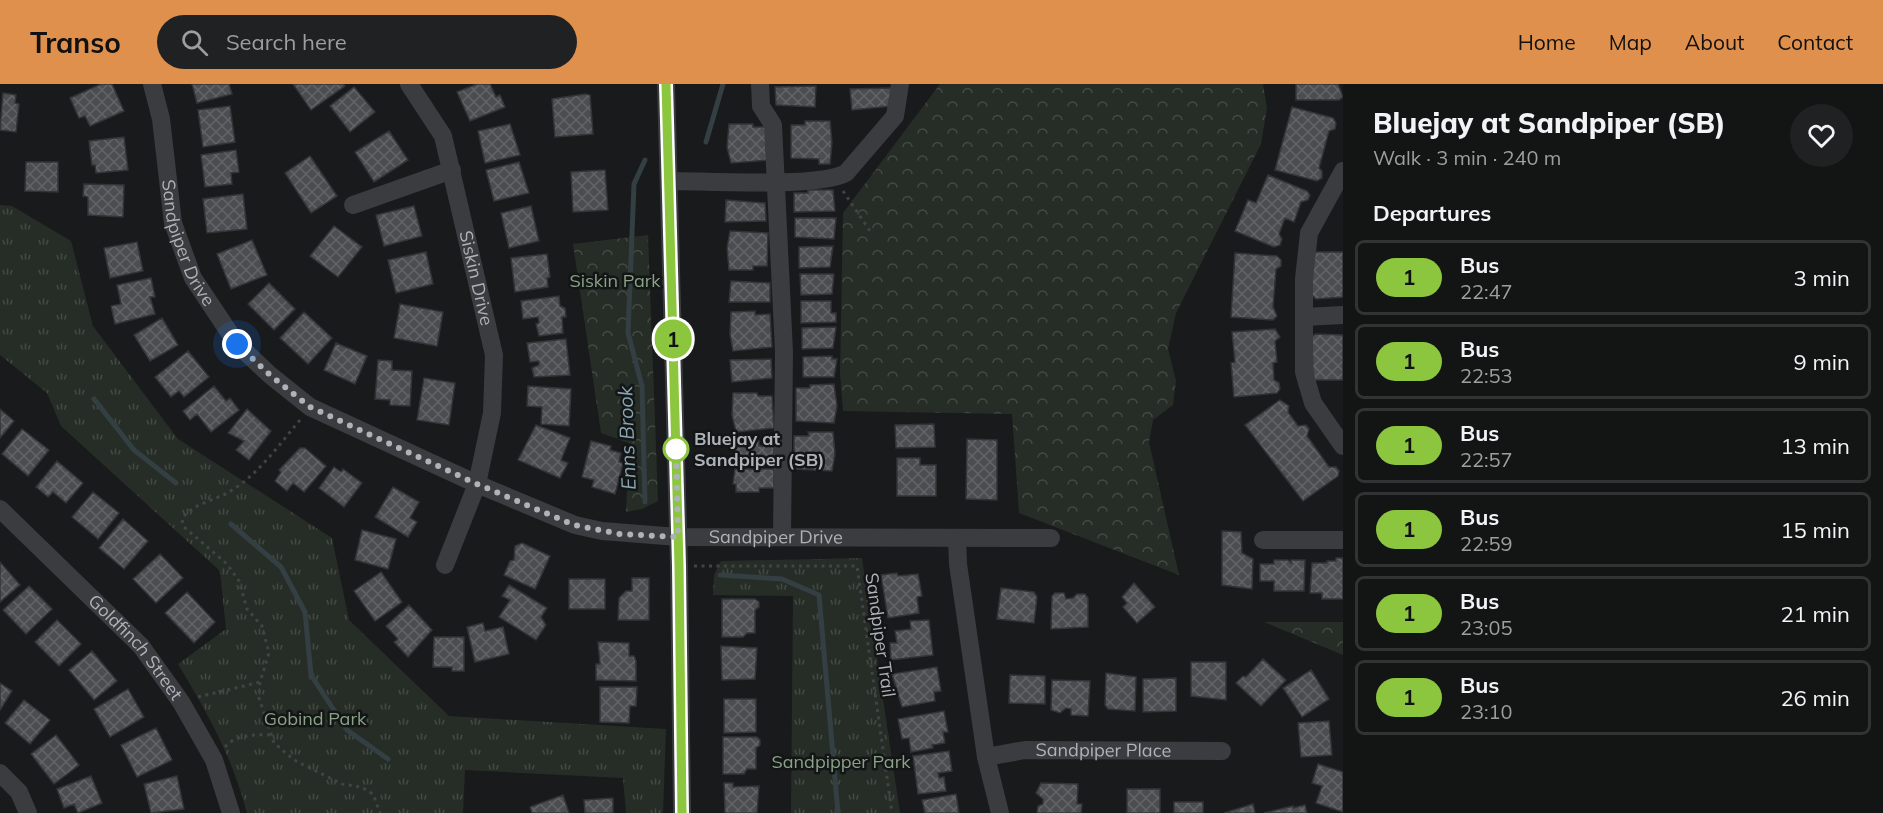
<!DOCTYPE html>
<meta charset="utf-8">
<style>
body{margin:0;font-family:Mulish,sans-serif;background:#202122;color:#f1f3f6;height:100vh;display:flex;flex-direction:column;font-size:22px;white-space:nowrap}
*{box-sizing:border-box;margin:0}
p{font-size:20px;color:#9d9ea0}
.icon{flex:none;width:33px;height:33px;fill:none;stroke:currentColor;stroke-width:2;stroke-linecap:round;stroke-linejoin:round}
.map{position:relative;flex:1;overflow:hidden}
.details{display:flex;flex-direction:column;background:#131414;width:540px}
.details>*{flex:none}
.badge{padding:0 12px;border-radius:20px;font-size:21px;line-height:39px}
.you{position:absolute;width:30px;height:30px;margin:-15px;border:4px solid #fff;border-radius:50%;background:#1a73e8;box-shadow:0 0 0 9px #1a73e833}
.map>.badge{position:absolute;translate:-50% -50%;box-shadow:0 0 0 3px #fff}
h2{padding:0 30px;font-size:22px;line-height:54px}
.round{display:grid;place-items:center;flex:none;width:63px;height:63px;border-radius:32px;background:#202122}
.overview{display:flex;align-items:center;justify-content:space-between;height:102px;padding:0 30px}
h1{font-size:28px;font-weight:800;line-height:45px}
ul{padding:0;list-style:none}
li{display:flex;align-items:center;gap:18px;height:75px;margin:0 12px 9px;padding:0 18px;border:3px solid #323334;border-radius:9px}
li div{flex:1}
li b{display:block;font-size:22px}
li em{font-style:normal}
li .badge{min-width:66px;font-weight:700;text-align:center}
header{display:flex;align-items:center;gap:36px;box-sizing:border-box;height:84px;padding:0 30px;background:#e0904d;color:#111}
header strong{font-size:28px}
nav{display:flex;gap:33px;margin-inline-start:auto;font-size:21px}
.search{width:420px;height:54px;background:#202122;display:flex;align-items:center;gap:15px;box-sizing:border-box;padding:0 21px;border-radius:33px;color:#9d9ea0;font-size:22px}
main{display:flex;flex:1;min-height:0}
.map>svg:first-child{display:block}
.forest{fill:url(#forest-crowns)}
.park{fill:url(#park-tufts)}
.lines{fill:none;stroke-linecap:round;stroke-linejoin:round}
.stream{stroke:#343f43;stroke-width:5}
.building{fill:url(#building-cross-hatch);stroke:#333437;stroke-width:1.5}
.path{stroke:#414447;stroke-width:3;stroke-dasharray:3 4.5;stroke-linecap:butt}
.minor{stroke:#3b3c40;stroke-width:18}
.line-casing{stroke:#fff;stroke-width:14}
.line{stroke:#8cc63f;stroke-width:9}
.walk{stroke:#adb3b9;stroke-width:6;stroke-dasharray:0 10.8}
.stop-dot{fill:#fff;stroke:#8cc63f;stroke-width:3}
.labels{text-anchor:middle;stroke-width:5;stroke-linejoin:round;paint-order:stroke}
.street-label{font-size:18px;fill:#adb3b9;stroke:#141516}
.park-label{font-size:18px;fill:#8aa286;stroke:#141516}
.stop-label{font-size:18px;font-weight:bold;fill:#adb3b9;stroke:#141516;text-anchor:start}
.water-label{font-size:20px;font-style:italic;fill:#88a6b0;stroke:#141516}
</style>
<header>
<strong>Transo</strong>
<div class="search"><svg class="icon" aria-label="search" viewBox="0 0 24 24"><circle cx="10" cy="10" r="6"/><path d="M15 15l6 6"/></svg>Search here</div>
<nav><a>Home</a><a>Map</a><a>About</a><a>Contact</a></nav>
</header>
<main>
<div class="map">
<svg width="1343" height="729" viewBox="0 0 1343 729">
<defs>
<pattern id="forest-crowns" width="20" height="18" patternUnits="userSpaceOnUse" patternTransform="scale(1.5)"><rect width="20" height="18" fill="#262d26"/><path d="M2 6a3 3 0 1 1 6 0M12 15a3 3 0 1 1 6 0" fill="none" stroke="#434943"/></pattern>
<pattern id="park-tufts" width="24" height="20" patternUnits="userSpaceOnUse" patternTransform="scale(1.5)"><rect width="24" height="20" fill="#262d26"/><path d="M3 7l-1-3M5 7V3M7 7l1-3M15 17l-1-3M17 17v-4M19 17l1-3" fill="none" stroke="#434943"/></pattern>
<pattern id="building-cross-hatch" width="8" height="8" patternUnits="userSpaceOnUse" patternTransform="scale(1.5)"><rect width="8" height="8" fill="#4b4d50"/><path d="M0 0l8 8M0 8l8-8" fill="none" stroke="#626467"/></pattern>
</defs>
<rect width="100%" height="100%" fill="#191a1b"/>
<path class="forest" d="M940,0H1263L1267,24L1261,60L1176,229L1168,265L1176,297L1173,321L1153,336L1149,358L1179,491L1019,429L1012,330L843,327L840,290L843,129Z
M648,151L658,417L642,425L626,428L629,359L601,349L573,160Z
M1264,538H1343V571Z"/>
<path class="park" d="M0,121L12,122L71,157L93,242L178,355L332,454L349,536L449,632L666,645L663,729H626L623,694L465,686L463,729H247C231,670 209,632 178,580L226,545L220,487L61,342L47,309L0,271Z
M862,474L900,729H791L793,512L713,511L714,491L721,477Z"/>
<g class="lines">
<path class="stream" d="M706,58L723,0
M94,315L134,366L176,399
M645,418L642,302L628,249L634,100L645,76
M231,440L281,483L305,528L311,591L347,646L388,675
M720,491L782,495L819,511L838,729"/>
</g>
<path class="building" d="M101,0H112L124,27L90,42L85,32L79,34L70,14Z
M192,0H229L232,10L197,19Z
M293,0H343L345,2L311,26Z
M477,0H490L496,13L500,11L505,23L470,37L457,8Z
M1296,0H1338L1343,13L1339,16H1296Z
M816,2L815,23L776,21L775,3Z
M354,3L375,28L350,48L330,22Z
M891,4V22L852,26L850,5Z
M3,9L16,11L15,19L19,20L16,48L0,46Z
M585,10L590,11L593,50L555,53L552,15Z
M230,22L235,58L203,63L198,26Z
M1292,23L1333,34L1336,39L1335,45L1329,47L1319,84L1322,87V94L1317,97L1275,86Z
M805,37H830L832,59L830,80H819V75L791,74V41H805Z
M510,40L520,71L485,79L478,47Z
M729,40H753V43H767L769,76L731,79L727,63Z
M389,47L408,76L374,98L355,68Z
M124,53L128,86L96,89L95,81H92L89,57Z
M236,66L239,88L231,89L232,100L205,103L201,71Z
M310,72L337,112L311,129L285,89Z
M26,78H58V108L25,107Z
M519,78L529,109L494,117L486,86Z
M605,86L608,126L573,128L571,88Z
M1268,91L1307,107L1310,111L1308,116L1301,118L1294,138L1285,134L1279,150L1282,155L1280,161L1274,163L1235,147L1248,116L1256,119Z
M84,100L124,101L123,133L88,131V113L83,112Z
M808,106H833L835,127L794,128V109H808Z
M243,110L247,145L207,149L203,115Z
M726,116L765,119L766,137L725,138Z
M414,122L422,152L384,162L376,131Z
M531,122L539,157L509,164L501,129Z
M795,134H836L834,155L795,153Z
M334,142L362,163L338,193L310,172Z
M730,147L768,149L767,182H753V186H729L727,164Z
M252,156L267,191L231,205L217,170Z
M137,158L143,187L110,194L104,164Z
M833,162L830,183L799,184V163Z
M426,168L433,200L396,209L388,176Z
M1312,168H1343V213L1316,215L1312,211Z
M1235,169L1277,172L1281,176V182L1276,185L1273,223L1277,232L1273,236L1231,233Z
M547,170L550,193L547,194L548,203L515,208L511,174Z
M800,190H834L832,210L801,211Z
M151,194L155,213H150L155,230L115,240L111,222L121,220L117,201Z
M731,197L770,199V218H729Z
M269,199L295,225L274,246L248,220Z
M559,212L560,222L565,224L566,233H562L563,249L539,252L536,240L539,239L538,233L523,235L521,217Z
M801,217H831V229H836V238L801,239Z
M400,220L443,228L437,262L394,254Z
M755,227V231L770,230L772,263L733,267L730,250L731,228Z
M304,228L332,254L308,280L280,254Z
M162,234L178,261L150,277L134,251Z
M836,243L833,264L802,265V244Z
M1275,245L1280,253L1275,257L1277,278L1273,279L1274,296L1279,299L1280,305L1277,309L1234,313L1231,279L1235,278L1232,248Z
M1315,250L1343,251V296H1313L1312,253Z
M566,255L570,291L534,293L532,284L539,281V277L530,278L527,259Z
M336,259L367,272L355,300L324,286Z
M188,267L209,293L184,313L179,307L171,313L155,293Z
M832,272V275H837L834,293H803V273Z
M771,275L772,294L732,298L730,276Z
M378,276L392,277V286L412,287L410,322L390,321V316L375,315Z
M424,294L455,299L449,341L417,336Z
M834,300L837,322L834,339L796,337V304H810V301Z
M214,302L226,317L230,314L239,326L211,348L197,330L190,336L183,327Z
M528,302L571,305L569,342L541,340L542,323L527,322Z
M733,309H757L758,312H772L774,344L736,348L732,331Z
M1280,316L1289,322L1288,328L1298,342L1306,341L1309,345L1307,352L1329,383H1336L1339,387L1338,392L1303,417L1245,341Z
M0,325L14,337L0,354Z
M247,325L271,347L249,376L236,366L244,357L228,349Z
M934,340L935,363L896,364L895,341Z
M536,341L570,354L561,376L568,379L560,394L518,376Z
M22,345L49,366L28,392L2,370Z
M808,348H833L835,370L832,387L794,385V352H809Z
M967,355L997,356V416L966,415Z
M591,357L611,362L610,366L621,369L619,378L623,379L615,410L592,403L594,396L582,393Z
M759,357V362L774,361V378L733,381L734,359Z
M300,364H305L326,382L304,408L293,399L287,407L275,397L281,388L279,386Z
M897,374H920V381H936V412H897Z
M57,377L83,399L66,419L53,408L48,413L36,403Z
M334,383L341,388L343,385L362,399L344,423L319,404Z
M735,385H774V404H759V408H736V400H733Z
M393,403L419,418L410,434L417,438L408,453L375,433Z
M93,408L119,429L98,455L72,433Z
M123,435L148,457L124,485L99,464Z
M362,446L396,455L388,485L355,476Z
M1222,447L1241,448L1242,469L1253,475L1252,505L1222,501Z
M522,459L550,472L535,505L504,491L510,477L514,476L515,462Z
M160,470L183,494L156,519L133,495Z
M1336,474H1343V515H1322V509H1310L1312,479H1327V477H1336Z
M1274,476H1288L1291,479V476H1305L1304,507H1274V497H1260V480H1274Z
M0,478L20,501L0,518Z
M381,488L402,518L375,537L354,507Z
M897,489L898,492L918,490L922,512L917,513L919,529L888,534L881,491Z
M632,494H649V536H618L619,514L626,507H632Z
M569,495H605V525H569Z
M1134,499L1155,523L1137,539L1123,523L1127,519L1122,513Z
M509,501L547,524L541,533L546,541L536,556L499,533L510,516L502,512Z
M29,502L52,525L26,550L3,526Z
M1001,504L1034,508L1037,513L1034,539L997,535Z
M187,508L215,538L194,559L165,529Z
M1055,509H1064L1066,515L1073,514L1077,510H1085L1088,514V543L1051,545L1052,512Z
M722,515H755L759,518V523L755,526V549H747L743,553H722Z
M409,521L432,546L408,573L394,558L398,555L386,542Z
M57,536L81,560L59,582L35,558Z
M929,536L933,571L891,576L890,559H897L895,547L911,545L910,537Z
M483,539L485,547L503,543L509,570L475,578L467,543Z
M434,553H464V587H452V583H433Z
M598,558L629,559V572H634L636,577V597L596,596V580H600Z
M721,562L757,564L755,595L722,596Z
M92,567L117,597L94,616L69,586Z
M1263,575L1286,596L1261,622L1236,599L1243,592L1246,593Z
M1191,578H1226V616L1191,612Z
M937,583L941,607L934,608L935,617L902,623L892,590Z
M1311,586L1329,615L1302,633L1283,604Z
M1106,589L1136,593L1135,627L1108,625L1105,621Z
M1010,591L1045,592V620L1009,619Z
M1176,594V627L1143,628V595Z
M1052,596L1090,597L1088,632L1071,631V625L1066,624L1060,629L1051,626Z
M0,599L12,607L0,626Z
M600,603H637L636,622H630L629,639L600,638Z
M128,605L144,633L110,653L94,625Z
M724,615H756V648L724,649Z
M24,616L50,636L30,660L5,639Z
M944,627L948,648H943L945,659L932,661L933,664L911,668L909,654L902,655L898,635Z
M1329,637L1332,671L1301,673L1298,639Z
M156,644L172,676L137,693L121,661Z
M56,651L79,681L54,700L31,670Z
M723,653H757L760,656V661L756,664V685H747L744,690H723Z
M949,667L952,687L938,689L939,694L944,693L946,707L918,710L913,672Z
M1318,680L1343,688V728L1316,719L1322,702L1312,699Z
M91,692L102,719L78,729L74,720L64,724L57,705Z
M177,692L184,725L151,729L144,700Z
M724,699H733V703L759,702L757,729H725Z
M1041,699L1078,700L1077,720H1082L1081,729H1037L1038,722L1043,720V715L1036,709Z
M1127,705H1160V729H1127Z
M956,710L959,729H925L922,716Z
M563,711L569,729H532L530,723Z
M613,714V729H585L584,716Z
M1174,718H1203V729H1174Z
M1253,720L1255,729H1224Z
M1305,721L1307,729H1264L1293,722V724Z"/>
<g class="lines">
<path class="path" d="M843,107L870,147
M300,336C278,362 258,391 229,408C216,416 188,421 182,436L184,443L227,480L239,497L247,525L262,542L269,569L260,598L259,614L274,659L294,676L342,700L361,703L373,710L380,729
M694,482H857L892,729
M198,613L260,598
M225,663C234,651 256,650 270,651"/>
<g class="minor">
<path id="s1" d="M152,0L161,35L173,139L193,194L237,260L270,291L310,323L477,400L575,441L602,447L678,453L1051,454"/>
<path id="s2" d="M409,0L443,52L494,271L492,329L477,400L445,481"/>
<path d="M666,0L679,482L682,729"/>
<path d="M760,0L761,22L773,41L784,268L782,453"/>
<path d="M1343,87L1309,149L1304,195V288L1313,319L1343,362"/>
<path d="M669,97C706,97 819,104 846,89L895,32L900,0"/>
<path d="M353,121L452,86"/>
<path d="M1304,233L1343,231"/>
<path id="s3" d="M0,425L141,562L181,618L214,676L231,729"/>
<path d="M957,454L958,480L986,673L1000,729"/>
<path d="M1263,456H1343"/>
<path id="s4" d="M986,673L1025,666L1222,667"/>
<path d="M0,689L19,708L28,729"/>
</g>
</g>
<g class="lines">
<g class="line-casing">
<path id="line" d="M666,0L679,482L682,729"/>
</g>
<use href="#line" class="line"/>
<path class="walk" d="M237,260L270,291L310,323L477,400L574,441L620,450L678,453L676,358V365"/>
</g>
<circle class="stop-dot" cx="676" cy="365" r="12"/>
<g class="labels">
<g class="street-label">
<text dy="6" stroke="none"><textPath href="#s1" startOffset="164">Sandpiper Drive</textPath></text>
<text dy="6" stroke="none"><textPath href="#s2" startOffset="208">Siskin Drive</textPath></text>
<text dy="6" stroke="none"><textPath href="#s1" startOffset="867">Sandpiper Drive</textPath></text>
<text transform="translate(880 551) rotate(82)" y="6">Sandpiper Trail</text>
<text dy="6" stroke="none"><textPath href="#s3" startOffset="194">Goldfinch Street</textPath></text>
<text dy="6" stroke="none"><textPath href="#s4" startOffset="118">Sandpiper Place</textPath></text>
</g>
<g class="park-label">
<text x="615" y="203">Siskin Park</text>
<text x="315" y="641">Gobind Park</text>
<text x="841" y="684">Sandpipper Park</text>
</g>
<g class="stop-label">
<text x="694" y="361">Bluejay at<tspan x="694" dy="21">Sandpiper (SB)</tspan></text>
</g>
<g class="water-label">
<text transform="translate(627 354) rotate(-92)" y="7">Enns Brook</text>
</g>
</g>
</svg>
<div class="you" style="left:237px;top:260px"></div>
<b class="badge" style="left:673px;top:255px;background:#8cc63f;color:#111">1</b>
</div>
<section class="details">
<div class="overview"><div><h1>Bluejay at Sandpiper (SB)</h1><p>Walk · 3 min · 240 m</p></div><a class="round"><svg class="icon" aria-label="heart" viewBox="0 0 24 24"><path d="M12 20l-8-8c-3-5 5-10 8-4 3-6 11-1 8 4z"/></svg></a></div>
<h2>Departures</h2>
<ul>
<li><span class="badge" style="background:#8cc63f;color:#111">1</span><div><b>Bus</b><p>22:47</p></div><em>3 min</em></li>
<li><span class="badge" style="background:#8cc63f;color:#111">1</span><div><b>Bus</b><p>22:53</p></div><em>9 min</em></li>
<li><span class="badge" style="background:#8cc63f;color:#111">1</span><div><b>Bus</b><p>22:57</p></div><em>13 min</em></li>
<li><span class="badge" style="background:#8cc63f;color:#111">1</span><div><b>Bus</b><p>22:59</p></div><em>15 min</em></li>
<li><span class="badge" style="background:#8cc63f;color:#111">1</span><div><b>Bus</b><p>23:05</p></div><em>21 min</em></li>
<li><span class="badge" style="background:#8cc63f;color:#111">1</span><div><b>Bus</b><p>23:10</p></div><em>26 min</em></li>
</ul>
</section>
</main>
